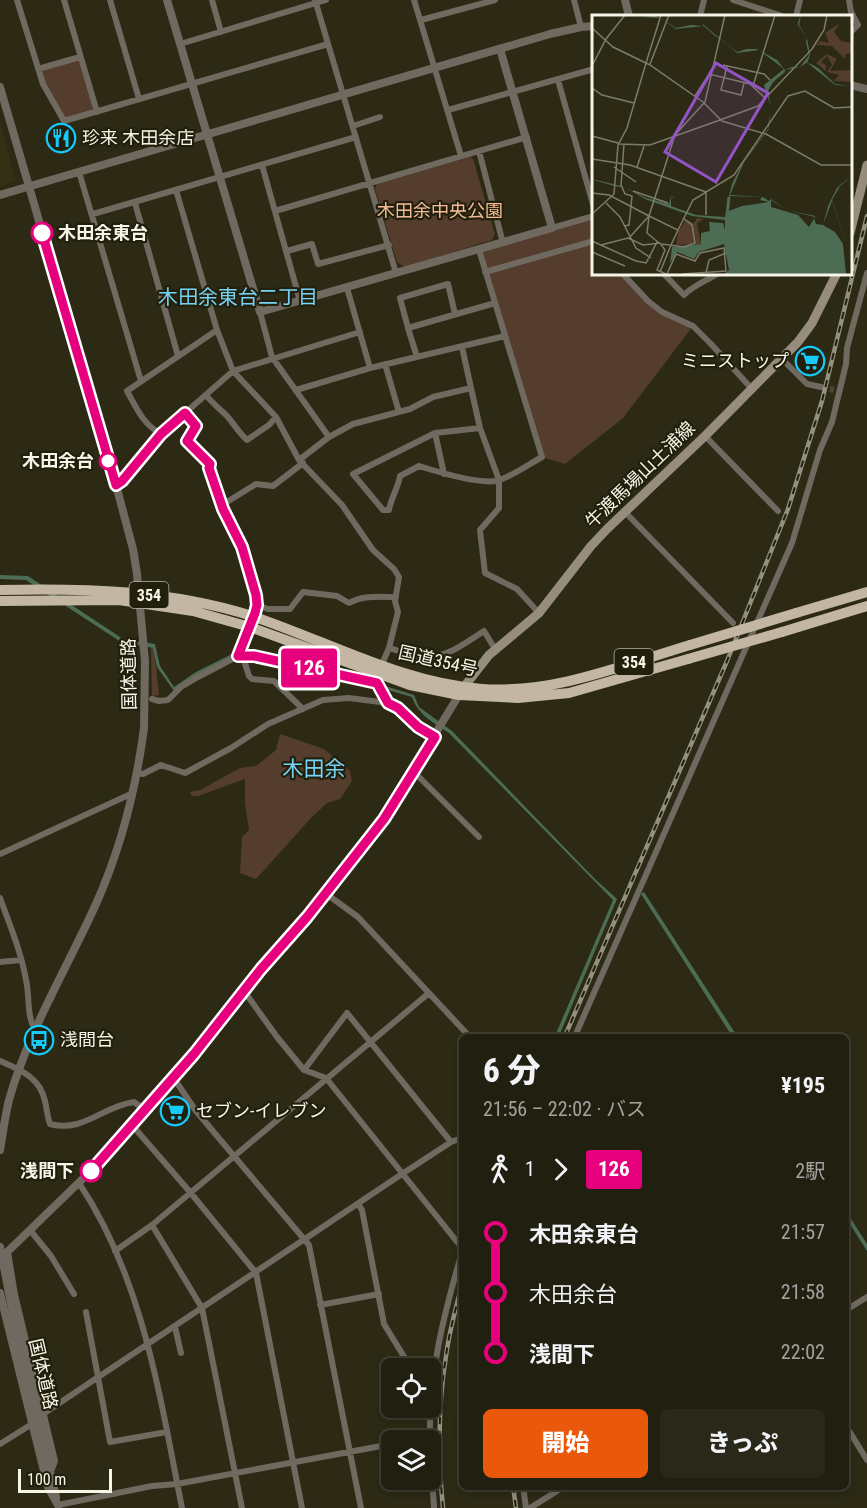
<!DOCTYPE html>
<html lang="ja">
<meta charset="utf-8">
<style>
body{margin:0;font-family:"Roboto Condensed","Noto Sans JP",sans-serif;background:#292819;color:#f1f3f6;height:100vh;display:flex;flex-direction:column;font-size:22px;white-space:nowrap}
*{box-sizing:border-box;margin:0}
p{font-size:20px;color:#a2a39f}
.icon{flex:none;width:33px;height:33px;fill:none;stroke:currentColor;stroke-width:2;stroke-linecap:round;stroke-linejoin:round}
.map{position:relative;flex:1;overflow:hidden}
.panel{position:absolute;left:459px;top:1034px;width:390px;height:456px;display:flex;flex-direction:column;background:#212010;border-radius:9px;box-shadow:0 3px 9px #0003,0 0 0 2px #3e3e30}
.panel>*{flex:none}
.badge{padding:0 12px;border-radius:4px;font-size:21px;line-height:39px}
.buttons{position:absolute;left:381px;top:1358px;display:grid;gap:12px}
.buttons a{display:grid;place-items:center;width:60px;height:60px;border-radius:9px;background:#212010;box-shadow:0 3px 9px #0003,0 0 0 2px #3e3e30;font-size:30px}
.scale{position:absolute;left:18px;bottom:15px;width:94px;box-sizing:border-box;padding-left:6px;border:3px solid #f6f5e8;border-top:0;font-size:16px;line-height:21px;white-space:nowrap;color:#f6f5e8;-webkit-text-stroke:4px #22200c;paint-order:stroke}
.map>.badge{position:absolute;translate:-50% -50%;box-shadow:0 0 0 3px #fff}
.legs{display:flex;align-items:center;gap:9px;height:66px;padding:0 24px;font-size:20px}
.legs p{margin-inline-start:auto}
.headline{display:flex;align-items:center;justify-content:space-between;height:102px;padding:0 24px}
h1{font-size:33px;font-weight:800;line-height:45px}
.button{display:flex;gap:12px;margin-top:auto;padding:12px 24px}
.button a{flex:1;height:69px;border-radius:9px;background:#ea580c;color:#fff;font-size:24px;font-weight:800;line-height:69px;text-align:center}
.button a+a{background:#292819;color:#f1f3f6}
ul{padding:0 24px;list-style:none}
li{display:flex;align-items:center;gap:21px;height:60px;font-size:22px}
li i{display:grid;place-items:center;width:9px;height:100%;margin:0 8px;background:currentColor}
li i::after{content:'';width:15px;height:15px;margin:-8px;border:4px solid;border-radius:50%;background:#212010}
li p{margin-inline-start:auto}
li:first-child i{background:linear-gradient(#0000 50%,currentColor 0)}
li:last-child i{background:linear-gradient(currentColor 50%,#0000 0)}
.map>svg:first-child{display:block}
.built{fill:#333014}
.green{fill:#553d2d}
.water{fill:#4d6c54}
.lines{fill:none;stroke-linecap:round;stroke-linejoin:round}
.minor-tunnel{stroke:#4a4835;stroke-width:6;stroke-dasharray:6 3;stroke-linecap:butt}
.minor{stroke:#6f6960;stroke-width:6}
.tertiary{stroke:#6f6960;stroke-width:8}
.secondary{stroke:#968d7f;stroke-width:9}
.trunk{stroke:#c3b6a2;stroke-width:10}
.rail-casing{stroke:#929180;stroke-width:4.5}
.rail{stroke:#22200c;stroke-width:2;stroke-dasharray:7;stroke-linecap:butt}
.tertiary-bridge{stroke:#6f6960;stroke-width:8}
.trunk-bridge{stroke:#c3b6a2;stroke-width:10}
.line-1-casing{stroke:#fff;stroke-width:14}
.line-1{stroke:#e6007e;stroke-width:9}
.stop-1-dot{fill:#fff;stroke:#e6007e;stroke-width:3}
.labels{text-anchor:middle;stroke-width:4.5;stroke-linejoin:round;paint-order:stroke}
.shield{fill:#22200c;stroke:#b6b5a6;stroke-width:1.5}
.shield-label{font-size:16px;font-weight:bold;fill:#f6f5e8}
.poi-label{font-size:18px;fill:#f6f5e8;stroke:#22200c;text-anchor:start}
.park-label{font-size:18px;fill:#f4bc96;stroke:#22200c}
.stop-label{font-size:18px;font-weight:bold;fill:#f6f5e8;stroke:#22200c;text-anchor:end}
.street-label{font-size:18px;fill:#f6f5e8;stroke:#22200c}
.neighbourhood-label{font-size:20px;fill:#77d3f5;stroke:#22200c}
.quarter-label{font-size:21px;fill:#77d3f5;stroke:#22200c}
.inset-river{fill:none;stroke:#4d6c54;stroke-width:3}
.inset-road{fill:none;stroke:#7d7b69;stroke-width:1.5}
.view{fill:#9454c7;fill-opacity:0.15;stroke:#9454c7;stroke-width:3}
.inset-edge{fill:none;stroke:#f6f5e8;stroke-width:3}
</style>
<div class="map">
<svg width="867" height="1508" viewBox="0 0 867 1508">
<rect width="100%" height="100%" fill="#2c2a15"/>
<path class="built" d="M0,122L16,181L0,187Z"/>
<path class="green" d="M80,57L97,112L64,121L38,69Z
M470,157L473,159L495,234L492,240L404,267L397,262L375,189L377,184Z
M594,216V273H622L648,301L693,326L623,418L565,464L542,457L479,250Z
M151,647L154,648L159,695L152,696Z
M280,734L324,749L350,771L352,781L340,799L327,803L311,818L256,879L240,873L242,837L249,830L245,803V779L198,796H192L190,792L200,790L240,768L256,766L276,750Z"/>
<path class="water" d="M0,575L28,576L123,639L155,644L160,666L174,687L196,672L236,652H255L336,668L380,680L382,685L414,695L419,707L452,731L595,879L617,899L559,1036H555L613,900L449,733C434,723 418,715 412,697L381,688L379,683L242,655L174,691L157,667L153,648L121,642L26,580L0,579Z
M644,892L737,1036H732L641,894Z
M846,1211L867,1244V1251L846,1218Z"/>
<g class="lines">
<path class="minor-tunnel" d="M821,387L834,390"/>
<path class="minor" d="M17,0L43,84L64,121L328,44
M64,0L97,112
M110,0L139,99
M212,0L221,32
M315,0L396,273
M414,0L461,156
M574,0L581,27
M733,0L782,16
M849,0L851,12L858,25L850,33
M700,16L704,0
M796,16L800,0
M421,20L495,0
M180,44L326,0
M38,69L80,57
M558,80L594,208
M448,110L594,69
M353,126L380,117
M479,151L503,243
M262,165L300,301
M79,172L141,381
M176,190L217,330L233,371L276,417L299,460L342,505L373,550L394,569L399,577L395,601L398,612L389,648L382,664
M135,203L178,356
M275,211L527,137
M93,214L356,137
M552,228L594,216
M479,250L542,457C529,464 510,478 496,481C477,484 438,472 419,466L400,476C398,488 391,498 389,510H383L353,474L435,433L480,428
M287,251L312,244L318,264L389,245
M485,272L594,241
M622,273L648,301L662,312L693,326L711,344L752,389
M663,273L684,295C694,285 706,281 719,273
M347,288L370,368
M260,312L272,357L329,437
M408,328L400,298L448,284L455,314
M462,347L471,388
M417,357L408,328L495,303
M782,359L807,384L821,387
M385,364L399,412
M296,390L370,368L505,336
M206,395C212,403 220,409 227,416C234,424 239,433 247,440L269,425L276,417
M185,413L196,426L187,441L210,464L209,468L223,509L242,547L257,605
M435,433L444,474
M161,434C143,424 137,409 127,391L217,330
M705,436L778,511
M299,460L329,437L353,424L410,409L433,397L471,388L480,428L499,480V508L480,530L485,573L517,589L539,613
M116,485L122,481L161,434L233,371L360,332
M222,505L256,484L273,486L303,463
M624,511L733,623
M254,617L257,605L268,609H290L303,592L337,596L349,603C363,595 380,597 396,597
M389,648C401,651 415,658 427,657C448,657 467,642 484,631L495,649
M238,656L250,627
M243,657L249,676L252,679L274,681L303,709
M378,682L388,703
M152,699L159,701L168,700L181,687L198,677L238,656H254L377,683
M414,772L479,837
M137,773L143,774L161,765L185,773L231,748L268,724L323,700L349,698L388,703L398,708L418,727L435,737
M0,854L133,793
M325,893L358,917L469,1036
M0,898C10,925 21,952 26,980C30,996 26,1017 36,1031
M0,962L21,960
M244,991L277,1037L304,1070L326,1078L462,1248
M575,1036L792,543L820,450L832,422L846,364L847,348L867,273
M0,1061C20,1070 40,1077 45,1101C47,1109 47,1116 50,1124C83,1133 103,1106 134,1102L145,1110
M304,1070L347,1013L451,1142
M173,1077L196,1111L309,1245L361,1508
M132,1125L190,1192L256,1273L302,1508
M79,1183C143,1279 160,1397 182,1508
M358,1204L362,1210L384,1324L411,1368
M152,1225L202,1308L242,1508
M30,1230L51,1256L74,1294
M115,1251L152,1225L429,993
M320,1305L379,1294
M846,1310L867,1297
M86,1312L110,1442L167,1432
M175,1327L181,1353
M43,1414L402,1174L451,1142L462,1138
M846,1426L867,1460
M411,1440L430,1436
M430,1440C428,1376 444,1313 462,1252
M0,1444L32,1424
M430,1447L434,1508
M523,1486L526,1508
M58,1505L152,1486L177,1484L392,1444
M530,1508L565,1486"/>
<path class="tertiary" d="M167,0L260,312L552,228L500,49
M625,0L629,16
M850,85L867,89
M0,87L116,485L133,549L137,574
M0,195L550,34L581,27L594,26
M0,1150C3,1133 5,1116 9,1100C28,1032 67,968 96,904C121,848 136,789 144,728
M7,1252L14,1295L54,1461L50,1471
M0,1259L97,1165L194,1054L261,970L307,917L383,819L459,695
M0,1293L48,1487L58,1505
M16,1329L56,1497"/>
<path class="secondary" d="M850,233L867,165
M460,692L489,655L539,613L591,546L607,529L705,436L798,342L812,323L837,273"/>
<path class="trunk" d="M0,590C85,588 170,590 252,616C327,641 402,683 482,689C554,694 623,665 690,645
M0,601L119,600L193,611L250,627L410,685L459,695L518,698L569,693L688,659
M796,613L867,592
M782,632L867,606"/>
<g class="rail-casing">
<path id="rail" d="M565,1036L727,661L788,509L822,401L867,216
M513,1486L516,1508
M443,1508C438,1458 438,1406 446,1356C449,1332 456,1308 462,1284"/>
</g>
<use href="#rail" class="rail"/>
<path class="tertiary-bridge" d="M137,574L145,661L144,728
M0,1247L16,1329"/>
<path class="trunk-bridge" d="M690,645L796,613
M688,659L782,632"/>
</g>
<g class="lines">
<g class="line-1-casing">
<path id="line-1" d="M42,233L116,485L122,481L161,434L185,413L196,426L187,441L210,464L209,468L223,509L242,547L256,595L257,605L255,613L238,656H254L377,683L388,703L398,708L418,727L435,737L384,819L307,917L261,969L194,1054L91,1171"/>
</g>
<use href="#line-1" class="line-1"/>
</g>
<defs>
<g id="restaurant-ring" transform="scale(1.5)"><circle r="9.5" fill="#22200c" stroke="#16cafb" stroke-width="1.5"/><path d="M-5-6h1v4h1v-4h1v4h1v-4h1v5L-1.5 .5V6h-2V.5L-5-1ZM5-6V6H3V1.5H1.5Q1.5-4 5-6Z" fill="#16cafb"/></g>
<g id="supermarket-ring" transform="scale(1.5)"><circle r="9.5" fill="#22200c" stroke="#16cafb" stroke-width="1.5"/><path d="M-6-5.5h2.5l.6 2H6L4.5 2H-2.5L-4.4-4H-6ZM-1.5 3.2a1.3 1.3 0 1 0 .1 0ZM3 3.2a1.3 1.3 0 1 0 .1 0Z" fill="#16cafb"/></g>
<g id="bus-ring" transform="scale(1.5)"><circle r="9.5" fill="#22200c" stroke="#16cafb" stroke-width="1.5"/><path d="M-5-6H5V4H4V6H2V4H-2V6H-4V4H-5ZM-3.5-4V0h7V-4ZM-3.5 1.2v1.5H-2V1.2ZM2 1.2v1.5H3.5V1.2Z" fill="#16cafb"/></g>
</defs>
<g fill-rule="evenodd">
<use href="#restaurant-ring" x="61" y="138"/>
<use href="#supermarket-ring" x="810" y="361"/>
<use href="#bus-ring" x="39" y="1040"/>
<use href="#supermarket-ring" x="175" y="1111"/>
</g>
<g class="stop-1-dot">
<circle cx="42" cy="233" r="10"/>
<circle cx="108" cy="461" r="8"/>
<circle cx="91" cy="1171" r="10"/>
</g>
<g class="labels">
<g class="shield">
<rect x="129.5" y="582" width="39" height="26" rx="4.5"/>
<rect x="614.5" y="649" width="39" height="26" rx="4.5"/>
</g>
<g class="shield-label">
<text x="149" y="601">354</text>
<text x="634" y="668">354</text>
</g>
<g class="poi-label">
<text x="82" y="144">珍来 木田余店</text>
<text x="789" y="367" text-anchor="end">ミニストップ</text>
<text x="60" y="1046">浅間台</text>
<text x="196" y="1117">セブン-イレブン</text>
</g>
<g class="park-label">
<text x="440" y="217">木田余中央公園</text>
</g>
<g class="stop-label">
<text x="58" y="239" text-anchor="start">木田余東台</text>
<text x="94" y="467">木田余台</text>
<text x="74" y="1177">浅間下</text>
</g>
<g class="street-label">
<text transform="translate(640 475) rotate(-44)" y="6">牛渡馬場山土浦線</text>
<text transform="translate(438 661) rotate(13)" y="6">国道354号</text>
<text transform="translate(129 674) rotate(-91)" y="6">国体道路</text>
<text transform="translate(43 1374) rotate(77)" y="6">国体道路</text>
</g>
<g class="neighbourhood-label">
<text x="238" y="304">木田余東台二丁目</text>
</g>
<g class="quarter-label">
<text x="314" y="776">木田余</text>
</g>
</g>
<g transform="translate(592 15)">
<rect width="260" height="260" fill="#2c2a15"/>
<path d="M248,8L242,17L249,26L259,28V38L254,39L253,44L240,31L224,30L228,26L237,28L233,18ZM235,39L245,44L238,56L259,55V67L242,66L247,60L235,57L240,50L235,41L229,47L234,50V56L224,48ZM105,203L112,204L105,208L109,229L84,230L86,217L94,205L102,208Z" fill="#553d2d"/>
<path d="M43,0L50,2L63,1L69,3L84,13L99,10L111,11V9L120,17L145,37L155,34H164L167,35L185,45L193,55L195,54L200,52H208L217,40L214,27L215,23L206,10V7L207,5L209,0L207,10L215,23L218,40L215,48L219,49L226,53L243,69L259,71L243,70L217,49L214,48L208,52L193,55V57L181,67L175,78L177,82L179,92L178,99L177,111V114L152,147L138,180L171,182L177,186L179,184L194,195L223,201L241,167L255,154L241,167L222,203L224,209L231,210L236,191L245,173L248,170L256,164L259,162L248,171L240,185L259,243L240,186L231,210L243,217L251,229L254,259H132L137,255L132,229L107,237L102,244L85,237L78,248L80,232L109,229V218L118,216L117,207L131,208L133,215V205L100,201L53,184L33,172H27L19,170L5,166L0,164L33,172L54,183L77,189L79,181L83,183L79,182V191L104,200L133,202L134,197L150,191L177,187L168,185L170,182L138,181L136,185L140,169L151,147L177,113L176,111L179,92L172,70L192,54L167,35L145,38L135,29L122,20L112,11L84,14L69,3L50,2ZM179,185L194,195L223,202L217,212L206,200L179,192Z" fill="#4d6c54" fill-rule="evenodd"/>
<path class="inset-river" d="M135,200L137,182"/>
<path class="inset-road" d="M0,13L21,32L58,50L111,87L130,106L174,119L229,150H260M54,48L69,0M58,49L77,0M131,50L172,59L178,65M0,51L14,24L33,0M135,51L129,75L149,80L152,68M161,71L183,0M0,73L10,80L42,88M103,81L117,59L158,69L173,83M128,105L166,91L220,34L232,15L235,0M0,121L26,128M27,129L58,130L128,105M32,129L29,170L33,179L40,181L37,210L32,211M0,144L38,150L114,177M22,152L44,167M45,152L52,131M41,176L76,188M0,178L17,180L57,201M14,188L28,202L44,233L59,243M0,199L22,179L26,130L35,113L54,48M114,200V177M86,215L101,185L142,160L196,81L213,76L242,93L260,92M37,223L57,201L86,215L79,230M0,226L44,246M67,228L55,218L57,201L83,120L113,87L133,0M70,229L92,232L103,228L100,210L91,203M9,230L36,223L51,230L68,228L73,235L65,255L74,259M0,237L33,251M44,246L54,248L65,227M68,257L79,230M114,258L117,245L134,238M75,259L84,239L103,246L108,238L132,233L134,256L90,259"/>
<path class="view" d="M124,48L176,78L124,167L73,137Z"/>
<rect width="260" height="260" class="inset-edge"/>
</g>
</svg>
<div class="buttons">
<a><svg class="icon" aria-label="locate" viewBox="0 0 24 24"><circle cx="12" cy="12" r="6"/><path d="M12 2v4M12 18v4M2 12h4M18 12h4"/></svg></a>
<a><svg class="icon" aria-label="layers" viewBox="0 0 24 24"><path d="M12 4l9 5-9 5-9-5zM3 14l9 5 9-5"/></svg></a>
</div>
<div class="scale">100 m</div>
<b class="badge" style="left:309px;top:668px;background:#e6007e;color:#fff">126</b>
<section class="panel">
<div class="headline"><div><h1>6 分</h1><p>21:56 – 22:02 · バス</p></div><b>¥195</b></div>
<div class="legs"><svg class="icon" aria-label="walk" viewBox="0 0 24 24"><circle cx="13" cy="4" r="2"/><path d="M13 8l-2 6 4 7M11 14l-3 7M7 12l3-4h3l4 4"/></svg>1<svg class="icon" aria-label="forward" viewBox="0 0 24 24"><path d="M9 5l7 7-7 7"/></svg><b class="badge" style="background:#e6007e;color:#fff">126</b><p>2駅</p></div>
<ul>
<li><i style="color:#e6007e"></i><b>木田余東台</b><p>21:57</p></li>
<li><i style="color:#e6007e"></i><span>木田余台</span><p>21:58</p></li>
<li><i style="color:#e6007e"></i><b>浅間下</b><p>22:02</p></li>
</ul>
<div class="button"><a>開始</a><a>きっぷ</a></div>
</section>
</div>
